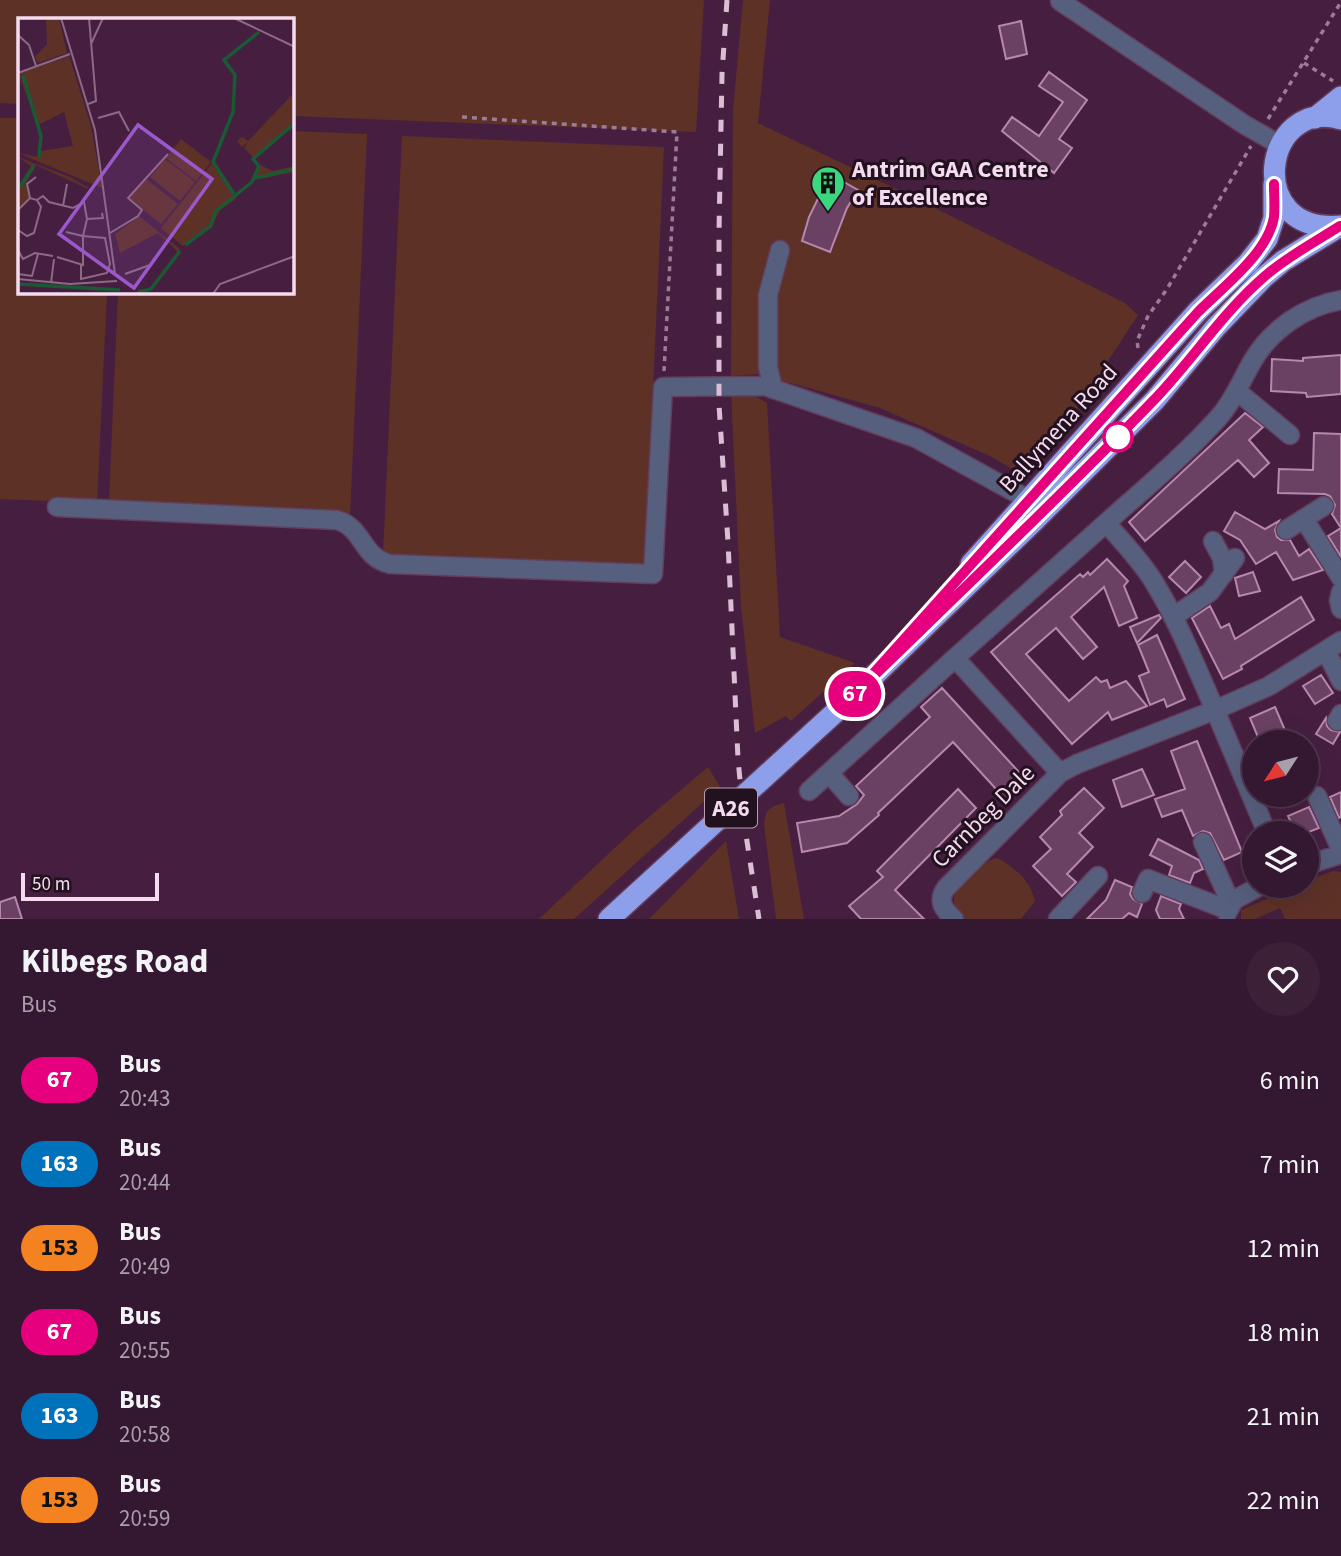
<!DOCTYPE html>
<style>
body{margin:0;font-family:"Source Sans 3",sans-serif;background:#3c2038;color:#f1f3f6;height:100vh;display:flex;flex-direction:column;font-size:26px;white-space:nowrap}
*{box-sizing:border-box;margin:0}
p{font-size:23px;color:#a99fab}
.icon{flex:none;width:38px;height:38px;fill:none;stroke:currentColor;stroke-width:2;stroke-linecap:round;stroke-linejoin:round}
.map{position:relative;height:919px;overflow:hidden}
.drawer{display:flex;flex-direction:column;background:#341730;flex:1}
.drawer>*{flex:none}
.badge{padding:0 14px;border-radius:23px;font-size:24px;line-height:46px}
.needle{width:46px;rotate:234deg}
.fabs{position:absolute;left:1242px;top:730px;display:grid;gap:14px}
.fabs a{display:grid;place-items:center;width:77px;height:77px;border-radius:50%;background:#341730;box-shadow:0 7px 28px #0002,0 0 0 2px #4e364c;font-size:35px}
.scale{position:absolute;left:21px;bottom:18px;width:138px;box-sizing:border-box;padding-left:7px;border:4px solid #f5dbef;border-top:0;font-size:19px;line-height:24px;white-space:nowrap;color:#f5dbef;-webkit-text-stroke:5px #22111f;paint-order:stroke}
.map>.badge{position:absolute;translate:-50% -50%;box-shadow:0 0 0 4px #fff}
.round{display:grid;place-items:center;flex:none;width:74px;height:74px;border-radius:37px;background:#3c2038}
.head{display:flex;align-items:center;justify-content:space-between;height:119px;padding:0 21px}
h1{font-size:33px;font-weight:700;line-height:52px}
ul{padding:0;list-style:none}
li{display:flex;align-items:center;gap:21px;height:84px;padding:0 21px}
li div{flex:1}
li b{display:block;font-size:26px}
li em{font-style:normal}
li .badge{min-width:77px;font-weight:700;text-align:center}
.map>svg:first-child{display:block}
.green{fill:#5e3127}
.building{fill:#6b4163;stroke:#b788ae;stroke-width:2}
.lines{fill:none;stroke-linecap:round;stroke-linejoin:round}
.minor-casing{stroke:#623d5c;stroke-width:21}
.highway-casing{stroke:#623d5c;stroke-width:24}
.path{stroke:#9c7c96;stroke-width:3.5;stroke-dasharray:5 5;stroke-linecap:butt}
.minor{stroke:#575f7e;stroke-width:18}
.highway{stroke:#8d9eea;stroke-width:21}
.rail{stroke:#dabed4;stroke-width:5;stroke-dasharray:12 12;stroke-linecap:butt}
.line-casing{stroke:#fff;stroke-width:16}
.line{stroke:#e6007e;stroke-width:10}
.stop-dot{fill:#fff;stroke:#e6007e;stroke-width:3.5}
.labels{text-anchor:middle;stroke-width:6;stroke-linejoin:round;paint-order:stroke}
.shield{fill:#22111f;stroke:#b69eb1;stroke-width:2}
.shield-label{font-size:23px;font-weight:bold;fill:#f5dbef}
.poi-label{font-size:24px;font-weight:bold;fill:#f5dbef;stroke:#22111f;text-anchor:start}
.street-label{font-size:24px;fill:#f5dbef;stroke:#22111f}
.inset-river{fill:none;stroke:#195933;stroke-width:3.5}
.inset-road{fill:none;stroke:#8c6a86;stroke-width:2}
.view{fill:#9a58cb;fill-opacity:0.15;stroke:#9a58cb;stroke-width:3.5}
.inset-edge{fill:none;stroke:#f5dbef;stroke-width:3.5}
</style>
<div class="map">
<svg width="1341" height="919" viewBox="0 0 1341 919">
<rect width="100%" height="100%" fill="#461f40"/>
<path class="green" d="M0,0H704L696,132L292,116V19H19V104L0,103Z
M743,0H770L758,123L909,195L1125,303L1138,315L1045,458L1033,466L1014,470L990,456L880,408L758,374L731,376L733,111Z
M0,118H19V292H107L97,503L0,499Z
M292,131L367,134L350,517L109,502L118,292H292Z
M402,136L664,147L645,566L383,555Z
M731,391L751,394L767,403L780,637L855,663L791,721L786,716L755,733L741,607Z
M708,767L720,787L574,919H539L636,828Z
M784,803L804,919H776L764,824C766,809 770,807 784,803Z
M726,841L739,919H649Z
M997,858C1014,866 1031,882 1035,901L1021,919H966C961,914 954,908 954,900C953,885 984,860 997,858Z
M1333,871L1341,872V919H1285L1280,908L1255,919H1241V910L1297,886H1307V881Z"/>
<path class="building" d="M1021,21L1027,54L1006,59L999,26Z
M1049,72L1087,100L1059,139L1072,148L1054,173L1002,131L1012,117L1039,136L1063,102L1039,86Z
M830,174L858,190L847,208L830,252L802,241L809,217Z
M1341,355V394L1307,397L1306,393L1271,391L1272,359L1303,361V358Z
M1245,413L1263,427L1249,440L1269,463L1254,477L1238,460L1145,541L1129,522Z
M1314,433L1341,434V528L1332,514L1335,505L1330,496L1325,494L1278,493L1279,469L1313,470Z
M1235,512L1265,529L1279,521L1275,530L1277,537L1281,540H1290L1299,556L1309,549L1323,570L1293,580L1276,552L1256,564L1240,540L1224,531Z
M1341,528V557L1328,536Z
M1107,559L1128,581L1124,586L1137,618L1119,626L1104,587L1071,617L1097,647L1083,659L1056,628L1026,654L1069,701L1096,677L1101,682L1107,680L1110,688L1126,681L1147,706L1112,720L1108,712L1072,744L991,652L1080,574L1083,577L1088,572L1090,575Z
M1185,561L1201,577L1186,593L1169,577Z
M1253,572L1260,591L1239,596L1235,578Z
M1301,597L1314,620L1241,666L1242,669L1223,679L1192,618L1210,606L1221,628L1229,624L1235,639Z
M1159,615L1161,618L1137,643L1130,627Z
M1157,635L1185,699L1167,707L1164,699L1150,705L1139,676L1149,672L1138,645Z
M1321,675L1333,693L1315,704L1303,686Z
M942,688L1028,782L1007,801L953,742L878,813L879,815L847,843L802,852L797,823L839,816L857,804L864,795L856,786L930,717L921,707Z
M1275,707L1290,742H1260L1250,718Z
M1326,718L1327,726L1331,730L1340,732L1333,744L1316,734Z
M1197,741L1242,852L1224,860L1210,833L1203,831L1193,836L1182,810L1162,817L1155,799L1185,789L1171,751Z
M1142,769L1154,795L1122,807L1113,780Z
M1084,788L1104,808L1079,833L1093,847L1067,874L1076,882L1062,896L1033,866L1051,849L1040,837L1062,815L1060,811Z
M958,789L976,808L895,890L924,919H861L849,906L883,877L877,871Z
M1341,792V817L1339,818L1330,797Z
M1309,807L1319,828L1306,833H1296L1288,816Z
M1158,839L1199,860L1203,869L1194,873L1190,883L1169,875L1172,866L1150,855Z
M1115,880L1132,887L1130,894L1133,899L1142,904L1137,917L1129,913L1122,919H1087L1106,900Z
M1161,896L1181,904L1179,909L1184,919H1160L1156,910Z
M15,897L22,919H0V902Z"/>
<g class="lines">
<g class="minor-casing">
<path id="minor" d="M1060,1L1245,125L1280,145
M1341,300C1305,306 1270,330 1252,362C1241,381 1234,400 1219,417C1185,455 1144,489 1106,523C1123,542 1141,561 1154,582C1179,623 1196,667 1215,710L1269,686L1341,641
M773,389L768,367V295L780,250
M1238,392L1290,435
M57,507L337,520C364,528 361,557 390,564L653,574L663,387L765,386L916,438L1020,495L1035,509
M1304,519L1341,578
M1286,530L1324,506
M1213,541L1222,558L1224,574
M1341,592L1339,600L1341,609
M1173,617L1210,592L1235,558
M1326,651L1341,681
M955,658L1106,523
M1337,721L1341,714
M829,773L849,796
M1060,773L1077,764L1215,710L1267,833
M809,791L955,658L1060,773L946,888C937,901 943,909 954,919
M1317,796L1341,850
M1203,842L1231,903
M1307,865L1341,854
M1142,893L1148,879L1228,910
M1227,913L1234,900L1260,886
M1058,919L1098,876"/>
</g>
<g class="highway-casing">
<path id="highway" d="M1315,118L1341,97
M1341,119C1263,96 1242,235 1341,226
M971,564L1198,311L1248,263L1267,239L1274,218V184
M609,919L853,696L1034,521L1155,400L1216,327L1264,277L1283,261L1340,226"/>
</g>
<path class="path" d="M1304,63L1333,81
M462,117L677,132L664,371
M1268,119L1341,2
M1138,348L1137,341L1148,316L1167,289L1251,146"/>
<use href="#minor" class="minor"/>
<use href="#highway" class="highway"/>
<path class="rail" d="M727,0L722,74L719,232V405L728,542L738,759L744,822L759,919"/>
</g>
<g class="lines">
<g class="line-casing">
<path id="line" d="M1274,184C1274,195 1275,207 1274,217C1268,253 1223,287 1198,312L853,696C953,599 1054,503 1152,402C1191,362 1222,313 1265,276C1288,256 1315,242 1340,226"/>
</g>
<use href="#line" class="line"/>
</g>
<defs>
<g id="building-pin" transform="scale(1.75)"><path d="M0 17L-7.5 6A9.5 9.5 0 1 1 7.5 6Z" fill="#3bd77f" stroke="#22111f"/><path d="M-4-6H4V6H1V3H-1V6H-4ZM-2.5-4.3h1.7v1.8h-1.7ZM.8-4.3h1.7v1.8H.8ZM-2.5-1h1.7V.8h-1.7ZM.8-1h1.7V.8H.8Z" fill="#111"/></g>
</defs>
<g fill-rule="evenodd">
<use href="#building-pin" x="828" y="183"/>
</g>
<circle class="stop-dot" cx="1118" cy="437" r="14"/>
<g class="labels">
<rect class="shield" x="705" y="788.5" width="52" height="39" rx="5"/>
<g class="shield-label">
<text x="731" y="816">A26</text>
</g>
<g class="poi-label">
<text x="852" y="177">Antrim GAA Centre<tspan x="852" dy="28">of Excellence</tspan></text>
</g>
<g class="street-label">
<text transform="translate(1058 428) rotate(-48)" y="8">Ballymena Road</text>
<text transform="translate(983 816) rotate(-45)" y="8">Carnbeg Dale</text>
</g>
</g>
<g transform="translate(18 18)">
<rect width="276" height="276" fill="#461f40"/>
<path d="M28,0H41L49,35L20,45L17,39L29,26ZM51,38L73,108L84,170L0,135L20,139L24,133L55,128L46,94L20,107L2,60L3,55ZM276,75L275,109L236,140L226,130L230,124L224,129L219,123L224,119L230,123ZM163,121L193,144L178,163L148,140ZM0,139L52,159L83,177L18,147L7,167L12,171L11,183L0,191V169L13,148ZM147,141L177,164L162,183L132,159ZM195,144L218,181L202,192L194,208L165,228L143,210ZM240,146L255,153L276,148V154L236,162ZM127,160L160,186L143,206L111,180ZM121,198L162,231L160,234L140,215L102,235L97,216Z" fill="#5e3127"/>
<path class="inset-river" d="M5,57L23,118L21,139M237,160L277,151M0,171L16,148M216,176L195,144L215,94L217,57L206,42L241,14M167,227L193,208L197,194L234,164L241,148L235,141L277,105M0,266L102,272M120,274L133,271L162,233"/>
<path class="inset-road" d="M43,0L77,112L97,256M216,0L277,29M0,17L11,27L18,48M73,26L85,0M0,55L52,36M70,86L78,83L71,0M80,100L101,94L111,113M12,180L9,166L18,159M19,182L25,178L31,184L55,190L66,184L69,201L85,200L84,195M45,188L49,166M0,192L12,180L19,182L23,189L16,215L9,218L0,212M48,214L65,218L69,201M92,215L120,198L124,192L110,180L150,136M0,232L5,241L17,235L35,238M39,239L65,247V218L87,220L92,246L89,255L63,261V247M0,256L14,258L20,236M107,256L132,247M0,261L52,266L99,263M33,265L36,241M41,276H70M195,276L202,266L277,238"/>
<path class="view" d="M120,107L194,161L116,270L41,216Z"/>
<rect width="276" height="276" class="inset-edge"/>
</g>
</svg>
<div class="fabs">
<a><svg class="needle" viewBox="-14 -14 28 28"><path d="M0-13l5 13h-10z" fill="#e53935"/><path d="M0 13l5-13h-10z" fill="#a99fab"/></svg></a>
<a><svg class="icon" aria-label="layers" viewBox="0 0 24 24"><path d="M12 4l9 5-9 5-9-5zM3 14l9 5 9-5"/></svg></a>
</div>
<div class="scale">50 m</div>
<b class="badge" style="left:855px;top:694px;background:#e6007e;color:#fff">67</b>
</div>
<section class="drawer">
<div class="head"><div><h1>Kilbegs Road</h1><p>Bus</p></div><a class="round"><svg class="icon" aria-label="heart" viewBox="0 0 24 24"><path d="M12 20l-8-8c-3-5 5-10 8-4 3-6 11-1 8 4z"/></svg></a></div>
<ul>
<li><span class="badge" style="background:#e6007e;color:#fff">67</span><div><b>Bus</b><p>20:43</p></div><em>6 min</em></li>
<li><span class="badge" style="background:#0072bc;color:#fff">163</span><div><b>Bus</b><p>20:44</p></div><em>7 min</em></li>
<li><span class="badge" style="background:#f58220;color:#111">153</span><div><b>Bus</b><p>20:49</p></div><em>12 min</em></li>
<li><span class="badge" style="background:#e6007e;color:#fff">67</span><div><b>Bus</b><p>20:55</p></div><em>18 min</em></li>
<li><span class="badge" style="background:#0072bc;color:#fff">163</span><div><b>Bus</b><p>20:58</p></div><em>21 min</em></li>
<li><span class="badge" style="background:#f58220;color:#111">153</span><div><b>Bus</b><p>20:59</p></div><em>22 min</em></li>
</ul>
</section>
